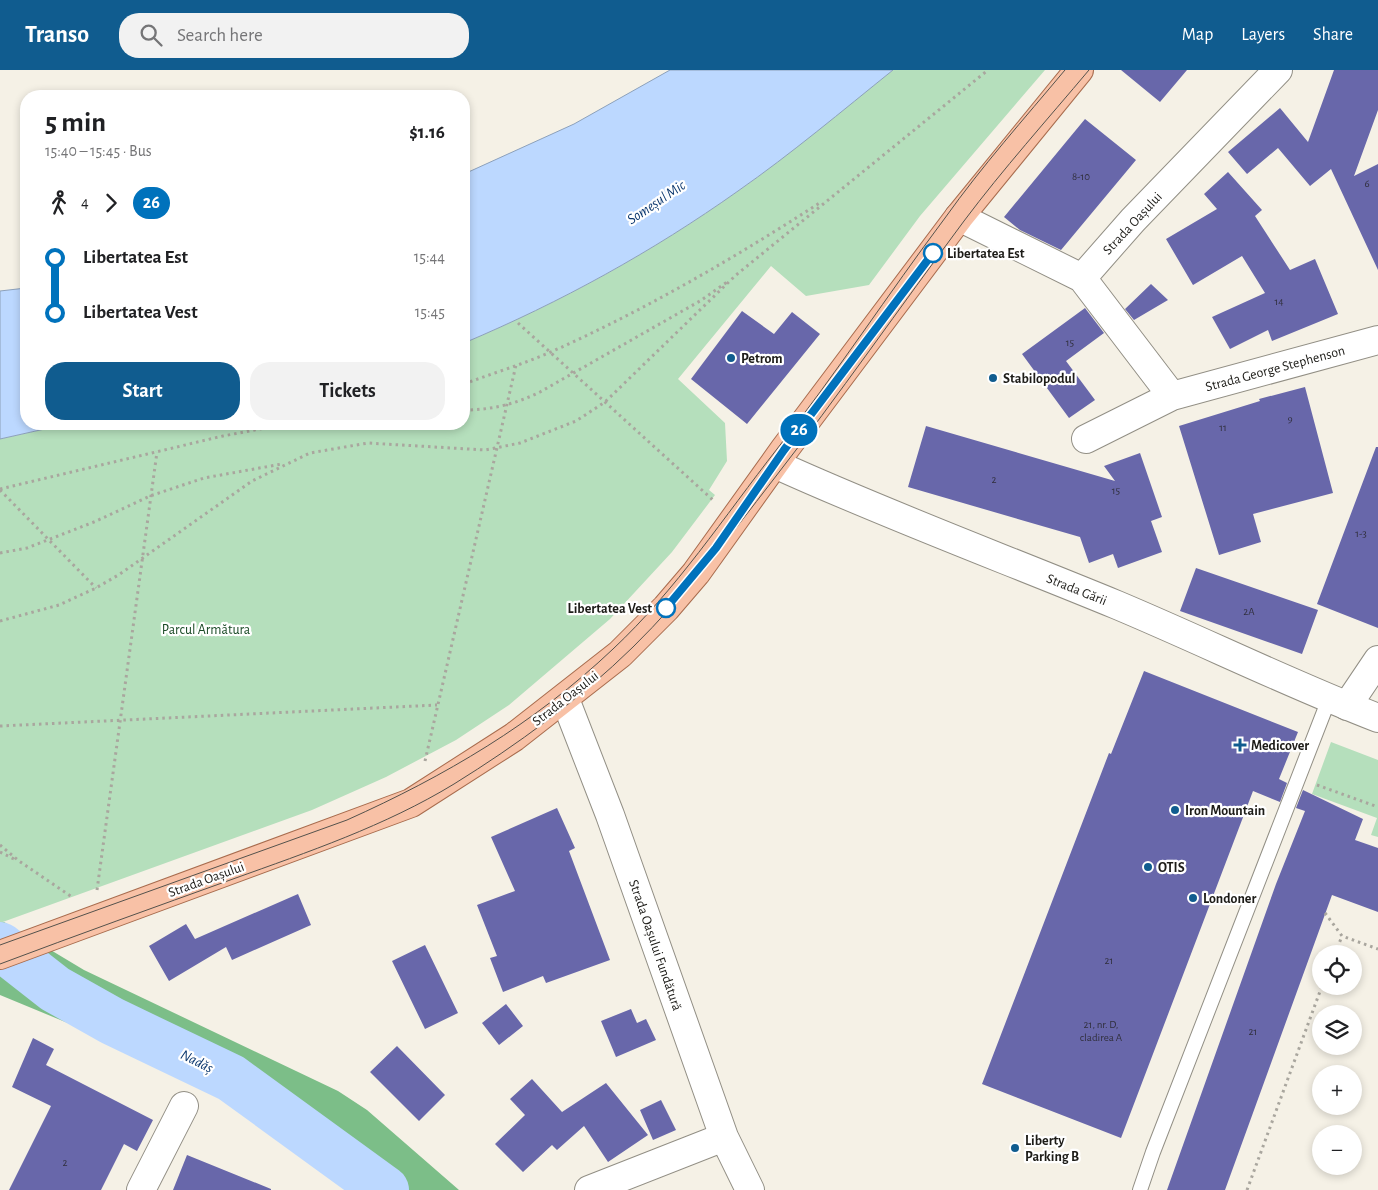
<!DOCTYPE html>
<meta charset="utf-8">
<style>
body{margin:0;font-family:"Alegreya Sans",sans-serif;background:#f2f2f2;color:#202124;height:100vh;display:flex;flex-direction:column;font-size:19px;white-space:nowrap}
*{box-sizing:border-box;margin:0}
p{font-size:16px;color:#757577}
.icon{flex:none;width:28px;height:28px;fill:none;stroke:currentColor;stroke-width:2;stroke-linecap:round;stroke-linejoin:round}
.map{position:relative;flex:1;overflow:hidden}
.panel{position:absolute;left:20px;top:20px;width:450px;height:340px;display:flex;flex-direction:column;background:#fff;border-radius:20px;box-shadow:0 2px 8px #0003}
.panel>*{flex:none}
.badge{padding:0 10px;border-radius:16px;font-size:18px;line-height:32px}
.tools{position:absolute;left:1312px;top:875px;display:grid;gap:10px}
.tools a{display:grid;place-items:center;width:50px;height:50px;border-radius:50%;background:#fff;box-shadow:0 2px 8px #0003;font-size:25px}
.map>.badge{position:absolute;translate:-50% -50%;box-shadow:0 0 0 2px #fff}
.legs{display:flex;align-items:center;gap:8px;height:55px;padding:0 25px;font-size:16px}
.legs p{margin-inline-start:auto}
.overview{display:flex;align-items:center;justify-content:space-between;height:85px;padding:0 25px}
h1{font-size:28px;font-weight:700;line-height:38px}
.cta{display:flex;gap:10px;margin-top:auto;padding:10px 25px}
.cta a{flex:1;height:58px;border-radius:20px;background:#105c8f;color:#fff;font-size:20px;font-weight:700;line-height:58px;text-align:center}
.cta a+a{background:#f2f2f2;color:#202124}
ul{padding:0 25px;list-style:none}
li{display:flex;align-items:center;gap:18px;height:55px;font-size:19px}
li i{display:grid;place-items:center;width:8px;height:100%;margin:0 6px;background:currentColor}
li i::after{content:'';width:12px;height:12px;margin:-6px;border:4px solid;border-radius:50%;background:#fff}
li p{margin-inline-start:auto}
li:first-child i{background:linear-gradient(#0000 50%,currentColor 0)}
li:last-child i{background:linear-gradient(currentColor 50%,#0000 0)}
header{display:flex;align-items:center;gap:30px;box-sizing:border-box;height:70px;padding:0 25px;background:#105c8f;color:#fff}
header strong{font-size:24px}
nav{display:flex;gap:28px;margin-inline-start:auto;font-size:18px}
.search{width:350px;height:45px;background:#f2f2f2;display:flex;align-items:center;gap:12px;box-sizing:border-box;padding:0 18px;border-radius:20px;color:#757577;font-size:19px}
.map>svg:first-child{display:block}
.green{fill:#b5dfbc}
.forest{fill:#7cbe88}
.water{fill:#bcd8ff;stroke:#8ca0ba}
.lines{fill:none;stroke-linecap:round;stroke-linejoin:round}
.river{stroke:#bcd8ff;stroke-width:48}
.building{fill:#6867aa}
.service-casing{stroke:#928f85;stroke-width:16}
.minor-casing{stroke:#928f85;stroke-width:30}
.tertiary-casing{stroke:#928f85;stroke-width:30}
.primary-casing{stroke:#a86c4e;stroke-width:30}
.path{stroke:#a9a69e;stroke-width:3;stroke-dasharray:2.5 4;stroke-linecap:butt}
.service{stroke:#fff;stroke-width:14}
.minor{stroke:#fff;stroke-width:28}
.tertiary{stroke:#fff;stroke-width:28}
.primary{stroke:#f8c1a6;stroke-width:28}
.tram{stroke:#54524c;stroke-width:1}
.line-1-casing{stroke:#fff;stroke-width:11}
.line-1{stroke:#0072bc;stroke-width:8}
.stop-1-dot{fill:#fff;stroke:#0072bc;stroke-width:2.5}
.poi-dot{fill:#105c8f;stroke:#fff;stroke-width:2}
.labels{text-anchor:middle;stroke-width:4.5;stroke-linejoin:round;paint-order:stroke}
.number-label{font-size:11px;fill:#302f3c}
.street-label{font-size:14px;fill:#1d1c18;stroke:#fff}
.stop-label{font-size:14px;font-weight:bold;fill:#1d1c18;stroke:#fff;text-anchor:start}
.poi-label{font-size:14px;font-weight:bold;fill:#1d1c18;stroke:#fff;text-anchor:start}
.park-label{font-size:14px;fill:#1a4a26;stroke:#fff}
.water-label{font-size:15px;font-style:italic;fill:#0b376e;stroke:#fff}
</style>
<header>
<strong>Transo</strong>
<div class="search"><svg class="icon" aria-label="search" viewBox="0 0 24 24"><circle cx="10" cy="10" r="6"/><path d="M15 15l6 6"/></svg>Search here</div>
<nav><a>Map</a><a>Layers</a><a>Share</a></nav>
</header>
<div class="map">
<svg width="1378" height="1120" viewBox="0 0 1378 1120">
<rect width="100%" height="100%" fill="#f5f1e6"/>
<path class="green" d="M893,0H1045L920,146L869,215L806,226L771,196L678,309L725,353L727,391L709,420L715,425L672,482L610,549L509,635L456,670L386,707L312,740L0,853V369L67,354H464V273C561,232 652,182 738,121C792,83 842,40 893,0Z
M1331,672L1378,690V767L1371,765L1377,748L1312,724Z"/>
<path class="forest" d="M4,852L84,900L338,1021L367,1040L459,1120H361L245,1030L179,999L0,925V853Z"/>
<path class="water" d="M670,0H893C842,41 791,84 738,121C652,182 561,232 464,273V104L574,54Z
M26,218V354H67L0,369V221Z"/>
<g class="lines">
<path class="river" d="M0,876L55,919L112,951L231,1008L385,1120"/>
</g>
<path class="building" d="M1121,0H1187L1160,32Z
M1334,0H1378V40L1354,106L1378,94V200L1331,99L1310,116L1278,78L1247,104L1228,82L1280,38L1308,72Z
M1085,49L1136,90L1061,180L1020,160L1004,147Z
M1228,102L1262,140L1255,146L1290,200L1315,189L1338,244L1272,271L1268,260L1230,279L1212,247L1265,223L1242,186L1193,215L1166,169L1217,139L1204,124Z
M1151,214L1168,230L1134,250L1125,239Z
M1085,238L1104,263L1066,291L1095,330L1069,348L1022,284Z
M742,241L774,264L792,242L820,264L747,354L691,309Z
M1305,317L1333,423L1253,444L1261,472L1219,485L1179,356L1260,331L1259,329Z
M926,356L1115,411L1104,396L1140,383L1162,447L1151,451L1162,482L1118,498L1113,484L1089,493L1080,467L908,417Z
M1376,377H1378V558L1317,534Z
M1196,498L1318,540L1302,584L1180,541Z
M1144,601L1298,662L1279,709L1287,713L1280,732L1253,721L1121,1068L982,1014L1109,683L1111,684Z
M1303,720L1363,749L1355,770L1378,778V842L1332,825L1225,1120H1167L1276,814L1305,741L1296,738Z
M557,738L575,778L569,781L610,890L546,913L543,906L503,922L490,888L497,886L477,835L515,821L491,767Z
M298,824L311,855L232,890L226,877L169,911L149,876L186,854L195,869Z
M425,875L458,943L425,959L392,891Z
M506,934L523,956L499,975L482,953Z
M631,939L637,953L646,949L656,970L616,987L601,951Z
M33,968L54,979L46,995L153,1050L137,1081L124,1074L101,1120H9L51,1036L12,1017Z
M397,976L445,1025L419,1051L370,1002Z
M532,1009L562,1042L606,1013L648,1065L608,1092L584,1056L557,1080L552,1075L523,1102L495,1074L525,1045L510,1029Z
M661,1030L676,1060L653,1070L640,1040Z
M187,1085L271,1119V1120H173Z"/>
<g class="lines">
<g class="service-casing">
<path id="service" d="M1140,1120L1153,1082L1329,629"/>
</g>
<g class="minor-casing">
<path id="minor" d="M959,147L1082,208L1133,150L1278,0
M1082,208L1172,326
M1086,369L1172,326L1378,270
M565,629L610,745L724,1067L750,1120
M1347,636L1378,590
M141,1120L184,1036
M589,1120L724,1067"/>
</g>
<g class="tertiary-casing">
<path id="tertiary" d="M775,394C887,445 1003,488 1117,535C1205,572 1290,614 1378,648"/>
</g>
<g class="primary-casing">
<path id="primary" d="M0,885L411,733L514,667L620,584L666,538L696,503L784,380L959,147L1079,0"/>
</g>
<path class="path" d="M518,253L714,431
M464,314C493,303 524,294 553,281C645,240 736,187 821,132
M464,340C491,340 516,334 540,322L700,231L727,212
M0,419L223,366L286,354
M0,420L96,518
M0,483L27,478L94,452L150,426L204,408L282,394
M0,551L59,535L96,518L120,504L252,411L310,383L368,373L485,380L520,373L576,351L605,332L736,205L988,0
M0,656L437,635
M425,691L516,295
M1317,715L1378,737
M0,775L19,791L72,827
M0,782L14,789
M97,820L157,382
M1325,843L1342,866L1378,879
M1335,884L1342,866
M1247,1120L1322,916"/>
<use href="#service" class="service"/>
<use href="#minor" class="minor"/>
<use href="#tertiary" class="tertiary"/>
<use href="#primary" class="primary"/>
<path class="tram" d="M0,875L347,750C445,706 534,654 613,579C676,520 724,447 777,379C836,304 888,224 945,148C982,96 1024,49 1065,0
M0,894C77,865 155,837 233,809C308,782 385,756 454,714C517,675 580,629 633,577C685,526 729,467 773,410C839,325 900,237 964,151C1003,99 1047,50 1089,0"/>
</g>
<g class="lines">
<g class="line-1-casing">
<path id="line-1" d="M666,538L716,478L784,380L933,183"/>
</g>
<use href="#line-1" class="line-1"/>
</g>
<g class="stop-1-dot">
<circle cx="933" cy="183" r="9"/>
<circle cx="666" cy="538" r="9"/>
</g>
<g class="poi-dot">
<circle cx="731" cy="288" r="5"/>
<circle cx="993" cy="308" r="5"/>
<path d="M1237.5 667.5h5v5h5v5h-5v5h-5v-5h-5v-5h5z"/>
<circle cx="1175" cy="740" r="5"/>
<circle cx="1148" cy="797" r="5"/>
<circle cx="1193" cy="828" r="5"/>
<circle cx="1015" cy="1078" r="5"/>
</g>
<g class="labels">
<g class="number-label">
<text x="1081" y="110">8-10</text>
<text x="1367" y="117">6</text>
<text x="1279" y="235">14</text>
<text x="1070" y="276">15</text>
<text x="1290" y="352">9</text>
<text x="1223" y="361">11</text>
<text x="994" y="413">2</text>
<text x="1116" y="424">15</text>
<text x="1361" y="467">1-3</text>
<text x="1249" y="545">2A</text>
<text x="1109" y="894">21</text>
<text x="1101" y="958">21, nr. D,<tspan x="1101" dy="13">cladirea A</tspan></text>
<text x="1253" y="965">21</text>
<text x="65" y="1096">2</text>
</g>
<g class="street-label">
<text transform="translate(1132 153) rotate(-47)" y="5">Strada Oașului</text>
<text transform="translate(1275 298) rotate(-15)" y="5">Strada George Stephenson</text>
<text transform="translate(1077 519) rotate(22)" y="5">Strada Gării</text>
<text transform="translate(565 628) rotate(-38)" y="5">Strada Oașului</text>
<text transform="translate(206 809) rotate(-20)" y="5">Strada Oașului</text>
<text transform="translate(656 875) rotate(71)" y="5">Strada Oașului Fundătură</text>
</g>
<g class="stop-label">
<text x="947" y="188">Libertatea Est</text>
<text x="652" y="543" text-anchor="end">Libertatea Vest</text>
</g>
<g class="poi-label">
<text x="741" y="293">Petrom</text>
<text x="1003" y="313">Stabilopodul</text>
<text x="1251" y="680">Medicover</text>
<text x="1185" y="745">Iron Mountain</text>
<text x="1158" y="802">OTIS</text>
<text x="1203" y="833">Londoner</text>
<text x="1025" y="1075">Liberty<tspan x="1025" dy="16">Parking B</tspan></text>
</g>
<g class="park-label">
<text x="206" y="564">Parcul Armătura</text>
</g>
<g class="water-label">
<text transform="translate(656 132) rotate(-34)" y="5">Someșul Mic</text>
<text transform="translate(197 991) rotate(27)" y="5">Nadăș</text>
</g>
</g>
</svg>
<div class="tools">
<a><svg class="icon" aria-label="locate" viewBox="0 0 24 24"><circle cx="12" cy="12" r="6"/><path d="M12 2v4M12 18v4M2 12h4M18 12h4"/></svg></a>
<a><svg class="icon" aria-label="layers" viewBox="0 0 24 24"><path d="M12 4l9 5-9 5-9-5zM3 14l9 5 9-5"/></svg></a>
<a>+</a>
<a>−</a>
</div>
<b class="badge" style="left:799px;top:360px;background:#0072bc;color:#fff">26</b>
<section class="panel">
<div class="overview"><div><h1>5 min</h1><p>15:40 – 15:45 · Bus</p></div><b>$1.16</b></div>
<div class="legs"><svg class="icon" aria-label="walk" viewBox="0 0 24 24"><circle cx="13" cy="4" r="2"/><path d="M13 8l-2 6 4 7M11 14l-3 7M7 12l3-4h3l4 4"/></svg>4<svg class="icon" aria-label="forward" viewBox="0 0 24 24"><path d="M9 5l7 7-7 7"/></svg><b class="badge" style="background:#0072bc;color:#fff">26</b></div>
<ul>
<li><i style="color:#0072bc"></i><b>Libertatea Est</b><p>15:44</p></li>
<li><i style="color:#0072bc"></i><b>Libertatea Vest</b><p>15:45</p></li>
</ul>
<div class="cta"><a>Start</a><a>Tickets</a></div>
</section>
</div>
